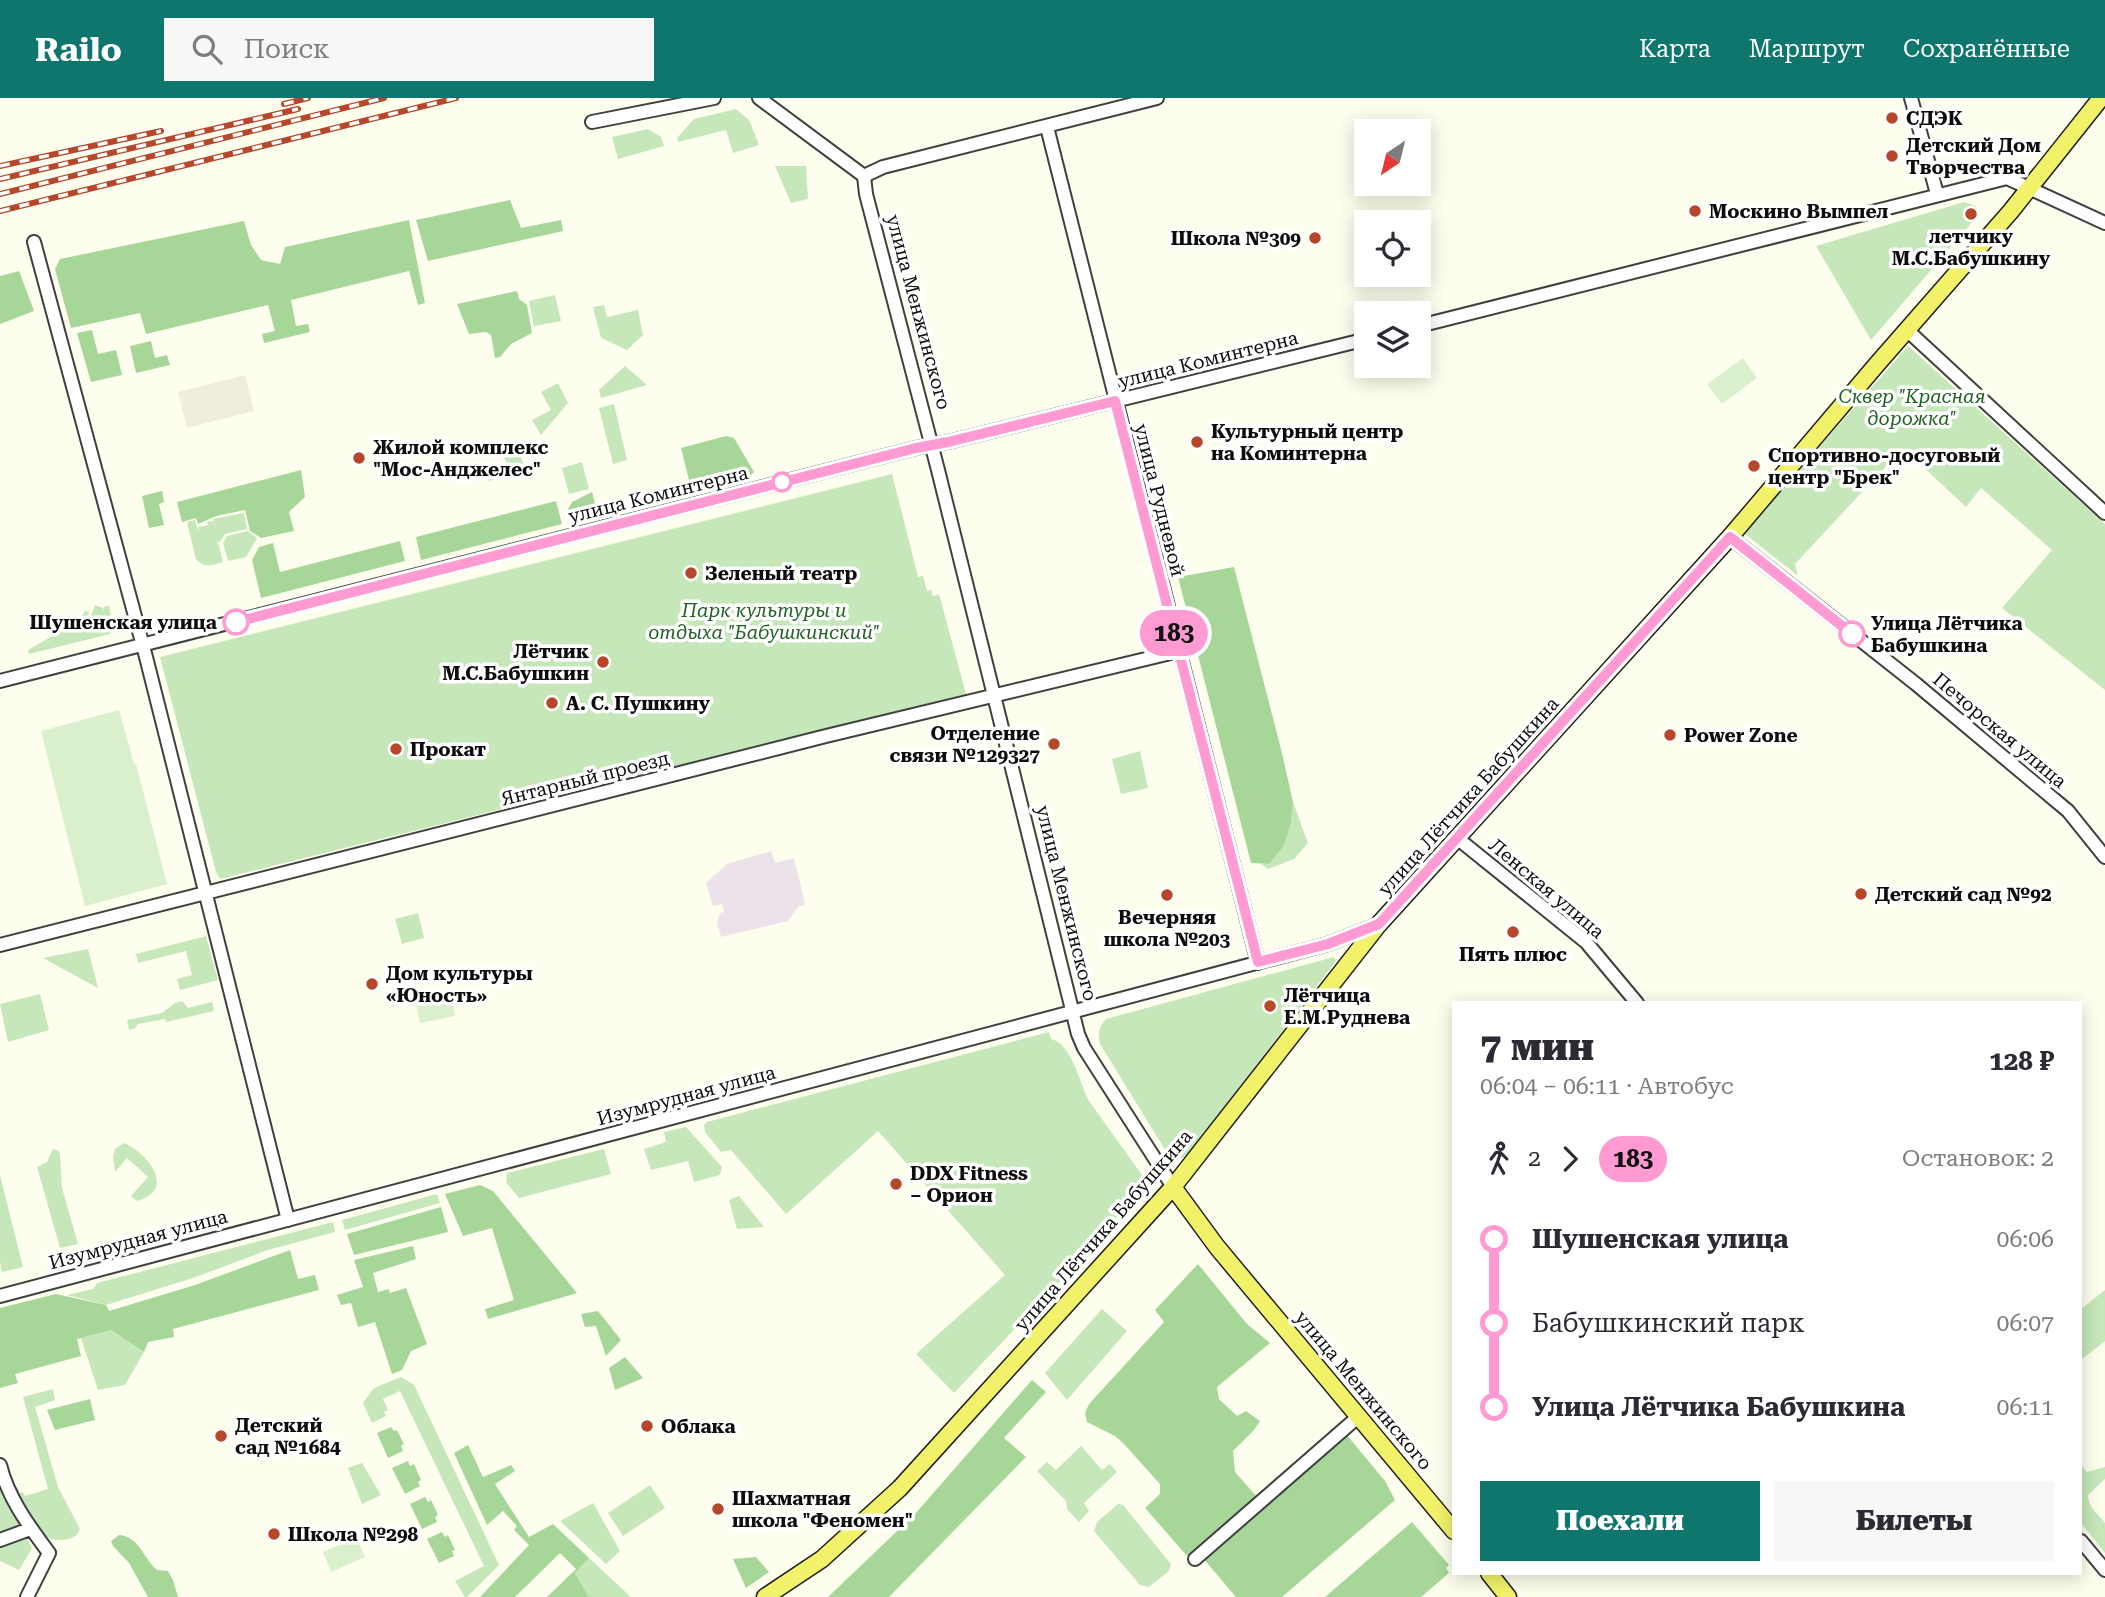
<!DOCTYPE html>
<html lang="ru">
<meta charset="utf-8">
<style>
body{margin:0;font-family:"Roboto Serif",serif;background:#f7f7f7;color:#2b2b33;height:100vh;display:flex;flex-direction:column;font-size:26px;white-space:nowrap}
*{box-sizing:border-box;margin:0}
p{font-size:23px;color:#7c7c81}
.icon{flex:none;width:38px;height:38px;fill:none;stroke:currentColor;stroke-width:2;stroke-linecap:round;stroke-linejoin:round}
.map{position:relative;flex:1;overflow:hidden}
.sheet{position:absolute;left:1452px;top:903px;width:630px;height:574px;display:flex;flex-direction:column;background:#fff;border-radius:0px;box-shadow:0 4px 18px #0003}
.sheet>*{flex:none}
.badge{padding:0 14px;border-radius:23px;font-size:24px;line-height:46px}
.needle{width:46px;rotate:215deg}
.fabs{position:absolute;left:1354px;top:21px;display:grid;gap:14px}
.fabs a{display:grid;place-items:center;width:77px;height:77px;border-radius:0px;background:#fff;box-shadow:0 4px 18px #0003;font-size:35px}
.map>.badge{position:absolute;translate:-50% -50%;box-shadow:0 0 0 4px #fff}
.legs{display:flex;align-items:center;gap:10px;height:77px;padding:0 28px;font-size:23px}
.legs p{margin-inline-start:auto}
.head{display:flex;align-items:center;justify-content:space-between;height:119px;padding:0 28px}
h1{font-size:38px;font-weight:800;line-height:52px}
.action{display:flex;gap:14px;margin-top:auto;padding:14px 28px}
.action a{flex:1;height:80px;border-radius:0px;background:#0f766e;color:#fff;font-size:28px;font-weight:800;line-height:80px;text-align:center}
.action a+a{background:#f7f7f7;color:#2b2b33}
ul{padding:0 28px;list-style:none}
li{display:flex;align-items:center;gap:24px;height:84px;font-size:26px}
li i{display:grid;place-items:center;width:10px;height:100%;margin:0 9px;background:currentColor}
li i::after{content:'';width:18px;height:18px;margin:-9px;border:5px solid;border-radius:50%;background:#fff}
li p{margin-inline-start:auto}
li:first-child i{background:linear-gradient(#0000 50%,currentColor 0)}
li:last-child i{background:linear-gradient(currentColor 50%,#0000 0)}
header{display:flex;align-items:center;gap:42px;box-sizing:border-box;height:98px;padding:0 35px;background:#0f766e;color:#fff}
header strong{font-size:33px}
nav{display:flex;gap:38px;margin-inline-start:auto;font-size:24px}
.search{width:490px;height:63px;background:#f7f7f7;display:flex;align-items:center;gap:18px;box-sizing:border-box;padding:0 24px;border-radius:0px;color:#7c7c81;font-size:26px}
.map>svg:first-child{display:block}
.industrial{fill:#ece2ea}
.green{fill:#c6e7b9}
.forest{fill:#a6d799}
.pitch{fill:#daefcb}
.plaza{fill:#eeedde}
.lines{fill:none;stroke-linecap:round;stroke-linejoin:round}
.minor-casing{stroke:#404040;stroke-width:16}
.major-casing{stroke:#1e1e1e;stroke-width:19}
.minor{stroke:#fff;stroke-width:12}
.major{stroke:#f2f26a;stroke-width:16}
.rail-casing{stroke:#b7472b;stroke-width:6}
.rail{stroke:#fff;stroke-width:3.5;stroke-dasharray:10;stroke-linecap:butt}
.line-1-casing{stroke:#fff;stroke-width:16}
.line-1{stroke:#ff9ad2;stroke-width:10}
.poi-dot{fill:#b7472b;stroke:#fff;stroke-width:2.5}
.stop-1-dot{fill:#fff;stroke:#ff9ad2;stroke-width:3.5}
.labels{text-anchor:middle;stroke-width:7;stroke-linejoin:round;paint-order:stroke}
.poi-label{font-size:19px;font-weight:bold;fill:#0d0d0d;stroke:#fff;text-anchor:start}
.street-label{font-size:19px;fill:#0d0d0d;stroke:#fff}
.park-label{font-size:19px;font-style:italic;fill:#206223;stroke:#fff}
.stop-label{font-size:19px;font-weight:bold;fill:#0d0d0d;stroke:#fff;text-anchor:end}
</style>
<header>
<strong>Railo</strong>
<div class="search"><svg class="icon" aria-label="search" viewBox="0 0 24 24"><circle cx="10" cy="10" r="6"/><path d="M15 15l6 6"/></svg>Поиск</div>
<nav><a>Карта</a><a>Маршрут</a><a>Сохранённые</a></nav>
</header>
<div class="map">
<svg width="2105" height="1499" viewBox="0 0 2105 1499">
<rect width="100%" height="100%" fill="#fefeee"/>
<path class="industrial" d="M771,753L775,765L794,760L805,806L798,809L788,823L721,839L717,825L720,815L724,814L722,806L713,808L706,785L727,766Z"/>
<path class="green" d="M736,11L749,22L759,47L733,55L726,32L678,44L677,40L694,21Z
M648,31L661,39L664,48L618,61L612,39Z
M775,68H806L808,101L791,105Z
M1964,104L1976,108L1978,115L1974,122L1871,242L1816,148Z
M555,197L561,223L534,228L529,203Z
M604,207L607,219L638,212L643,237L627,252L601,240L593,209Z
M1908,248L2105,426V592L2002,510L2052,452L1981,390L1966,409L1903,350L1795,466L1798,478L1744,435Z
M625,268L647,287L601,300L599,292Z
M558,285L568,305L541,337L532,322L551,312L541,294Z
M614,306L627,362L613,366L599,310Z
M504,349L519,351L525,373L488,383L485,375L508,369L502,354Z
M582,364L589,391L569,396L562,370Z
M892,376L918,479L923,478L927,493L931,492L933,498L939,496L966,596L220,781L216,774L160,559Z
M244,415L247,431L225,436L220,444L216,442L218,444L223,464C212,467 205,471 196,461L187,424L195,422L199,436L198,429L208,427L207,424L213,423L215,429L213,421Z
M248,433L257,440L246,459L228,463L223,445L227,438Z
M95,507L103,510L102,514L105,508H109L113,532L110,536L29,556L28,552L80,522L85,513L89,514L88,518L99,522L91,518Z
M1140,653L1148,690L1121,696L1112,661Z
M1293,704L1308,745L1294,761L1268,771L1261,766H1269L1291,725Z
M418,815L424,840L402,846L395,821Z
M206,838L218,882L180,892L177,881L192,877L186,853L138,865L136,856Z
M88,851L98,890L43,860Z
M1334,859L1336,863L1187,1057L1182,1060L1176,1059L1164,1050L1100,946C1098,935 1098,930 1106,921Z
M40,896L49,932L8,944L0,906Z
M182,903L188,910L212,904L214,913L166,924L165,921L138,926L135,930L129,932L127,922L162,915L175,905Z
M1049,934L1051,941C1072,945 1080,987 1089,1003L1142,1077L1144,1085L1141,1091L1063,1180L954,1295L916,1256L1005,1177L878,1033L786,1116L731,1052L721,1054L705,1034L704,1027L707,1024Z
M686,1029L722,1069L720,1077L694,1084L688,1063L651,1072L644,1051L666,1044L664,1034Z
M124,1045C148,1055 177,1092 137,1103L131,1098L148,1079L127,1060L115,1074L113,1059L115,1051Z
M53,1051L59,1053L60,1056L62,1090L78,1146L60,1150L37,1069L47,1064Z
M604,1051L611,1076L519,1100L506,1084L507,1075Z
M0,1077L23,1169L2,1174L0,1164Z
M437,1096L440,1105L345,1132L342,1122Z
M739,1098L764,1129L737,1131L729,1102Z
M333,1124L335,1134L268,1152L193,1180L106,1207L67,1197L93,1191L97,1185Z
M2105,1192V1243L2081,1262V1211Z
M1102,1211L1127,1233L1067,1302L1045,1275Z
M111,1232L144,1254L125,1287L98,1292L81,1240Z
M401,1279L414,1287L499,1467L467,1499H465L455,1483L484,1468L400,1293L383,1301L388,1312L384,1314L386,1318L372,1325L363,1305L374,1290Z
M53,1291L55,1302L35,1309L58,1389L80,1431C77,1438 75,1439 68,1441C40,1450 23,1412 15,1390H18L19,1395L23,1394L25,1398L48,1391L23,1299Z
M1081,1348L1102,1372L1110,1366L1117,1374L1084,1405L1089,1413L1079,1424L1067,1411L1066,1403L1037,1373L1047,1364L1056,1372Z
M362,1365L381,1397L362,1406L348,1370Z
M2083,1369L2087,1374L2105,1369V1381L2088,1397C2089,1411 2097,1414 2105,1425V1455L2081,1425V1371Z
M0,1387L32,1450L19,1472L0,1463Z
M650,1387L665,1410L623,1438L608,1415Z
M593,1405L620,1453L606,1466L560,1423Z
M1118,1406L1123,1407L1171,1466L1169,1473L1149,1489L1140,1487L1094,1433L1097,1424Z
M589,1460L631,1499H589L575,1475Z"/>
<path class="forest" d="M510,102L521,130L561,122L563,133L428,163L416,122Z
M409,122L425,205L418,207L409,173L291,202L296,228L308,226L310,234L264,245L262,236L275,233L268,207L146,236L140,215L71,230L55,171L60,161L244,123L251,147L261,162L280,166L285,149Z
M19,173L34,213L0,226V178Z
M517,193L519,201L527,207L532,235L511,246L500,259L495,260L491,237L486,234L469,236L457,206Z
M92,232L98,256L116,252L122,277L91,284L77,235Z
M151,243L155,260L167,257L170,267L136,275L130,248Z
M726,338L734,340L754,374L749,379L692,394L681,350Z
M301,372L305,399L289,414L294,433L261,440L250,433L245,412L216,418L198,426L196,420L182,424L177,404Z
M162,393L164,404L159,406L164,427L149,430L142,398Z
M592,394L598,417L570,423L567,413L572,404Z
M556,403L562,426L421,462L416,439Z
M400,443L405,463L261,500L252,462L259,449L273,445L280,474Z
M1234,469L1281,651L1293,704L1291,725L1284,747L1269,766L1251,765L1178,479Z
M480,1087L493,1093L577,1195L488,1221L485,1211L514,1202L492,1130L463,1138L445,1096Z
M441,1109L448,1134L354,1157L347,1136Z
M413,1148L416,1161L373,1175L378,1194L389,1191L390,1195L406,1190L427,1246L411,1253L402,1272L392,1276L375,1224L358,1229L351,1205L341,1207L337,1197L363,1189L354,1162Z
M290,1152L298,1181L315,1177L319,1192L173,1231L174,1239L148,1244L144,1254L111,1232L77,1241L81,1258L15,1276L18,1285L0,1290V1210L56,1196L106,1207L109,1213L195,1187Z
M1198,1166L1247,1226L1270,1245L1217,1289L1219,1301L1237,1318L1246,1313L1260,1323L1254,1332L1233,1353L1235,1374L1257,1399L1188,1459L1145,1410L1160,1396V1386L1123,1345L1115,1338L1087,1324L1085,1315L1089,1306L1164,1224L1155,1212Z
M598,1213L621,1242L606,1258L596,1228L585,1229L581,1216Z
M625,1259L643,1280L615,1292L609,1270Z
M1032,1282L1046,1294L1004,1340L1026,1359L889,1499H828L915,1416Z
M90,1301L95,1322L55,1332L47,1312Z
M391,1329L394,1333L397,1332L404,1346L401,1348L403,1353L388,1360L377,1335Z
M1346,1336L1385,1383L1395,1402L1282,1499H1236L1202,1459Z
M468,1347L483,1379L511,1367L515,1373L495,1386L529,1439L553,1426L589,1460L575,1475L589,1499H547L576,1471L560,1455L515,1499H480L529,1447L514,1432L517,1428L503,1413L487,1427L454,1355Z
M408,1363L410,1368L414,1366L421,1382L418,1384L420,1388L405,1396L392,1370Z
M425,1399L428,1404L431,1402L438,1417L435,1419L437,1424L422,1431L410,1406Z
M1412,1424L1449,1467L1446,1470L1449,1475L1421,1499H1325Z
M442,1434L445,1439L448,1437L455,1452L452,1453L454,1458L439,1465L427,1441Z
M119,1437C140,1439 143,1460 157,1472L168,1473L173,1482L178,1499H148L129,1465L113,1448L111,1443Z
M756,1459L769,1474L746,1490L733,1461Z"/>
<path class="pitch" d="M1743,260L1757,280L1722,306L1707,286Z
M119,612L134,666H136L167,786L85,808L41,633Z
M452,900L455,918L420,925L416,906Z
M357,1440L365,1459L331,1474L323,1454Z"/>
<path class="plaza" d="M245,277L254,313L187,330L178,294Z"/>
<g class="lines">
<g class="minor-casing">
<path id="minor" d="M759,0L864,78
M1911,0L1937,96
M592,24L714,0
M1047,29L1258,865
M864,78L866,96L938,372L1078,936L1084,950L1173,1089
M864,78L883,69L1157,0
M34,144L146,559L288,1122
M1419,228L2007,80L2105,125
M1907,232L2105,415
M1730,439L1916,586L2068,713L2105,759
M0,583L916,350L948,344L1367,241
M1457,740L1586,844L1637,905
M0,847L826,638L1179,553
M0,1198L1328,846L1379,826
M0,1367C8,1400 29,1428 49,1455L27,1499
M0,1442L30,1431
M2081,1443L2105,1472
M1195,1461L1359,1318"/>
</g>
<g class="major-casing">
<path id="major" d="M1173,1089L1217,1149L1454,1433
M1489,1475L1508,1499
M765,1499L822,1461L900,1390L1173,1089L1379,826L1730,439L1878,265L2011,113L2101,0"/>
</g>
<use href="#minor" class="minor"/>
<use href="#major" class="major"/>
<g class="rail-casing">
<path id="rail" d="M284,6L308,0
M0,68L161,33
M0,81L298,11
M0,96L384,0
M0,113L456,0"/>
</g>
<use href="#rail" class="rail"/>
</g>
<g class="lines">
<g class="line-1-casing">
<path id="line-1" d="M236,524L916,350L948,344L1115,303L1258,864L1328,846L1379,826L1730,439L1852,536"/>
</g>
<use href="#line-1" class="line-1"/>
</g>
<g class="poi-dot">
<circle cx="1892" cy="20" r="7"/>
<circle cx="1892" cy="58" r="7"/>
<circle cx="1695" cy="113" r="7"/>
<circle cx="1971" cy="116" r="7"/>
<circle cx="1315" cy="140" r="7"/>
<circle cx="1197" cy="344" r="7"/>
<circle cx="359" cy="360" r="7"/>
<circle cx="1754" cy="368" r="7"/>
<circle cx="691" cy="475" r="7"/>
<circle cx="603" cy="564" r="7"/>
<circle cx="552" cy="605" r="7"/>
<circle cx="1670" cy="637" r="7"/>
<circle cx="1054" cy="646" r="7"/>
<circle cx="396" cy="651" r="7"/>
<circle cx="1861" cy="796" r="7"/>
<circle cx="1167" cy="797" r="7"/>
<circle cx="1513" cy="834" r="7"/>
<circle cx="372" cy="886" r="7"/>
<circle cx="1270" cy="908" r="7"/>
<circle cx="896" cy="1086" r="7"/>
<circle cx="647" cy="1328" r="7"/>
<circle cx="221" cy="1338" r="7"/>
<circle cx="718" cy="1411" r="7"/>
<circle cx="274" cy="1436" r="7"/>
</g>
<g class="stop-1-dot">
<circle cx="782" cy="384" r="9"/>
<circle cx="236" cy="524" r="12"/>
<circle cx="1852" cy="536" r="12"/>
</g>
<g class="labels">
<g class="poi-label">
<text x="1906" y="27">СДЭК</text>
<text x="1906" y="54">Детский Дом<tspan x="1906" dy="22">Творчества</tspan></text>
<text x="1709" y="120">Москино Вымпел</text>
<text x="1971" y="145" text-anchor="middle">летчику<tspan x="1971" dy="22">М.С.Бабушкину</tspan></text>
<text x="1301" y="147" text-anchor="end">Школа №309</text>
<text x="1211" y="340">Культурный центр<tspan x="1211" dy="22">на Коминтерна</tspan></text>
<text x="373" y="356">Жилой комплекс<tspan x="373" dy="22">"Мос-Анджелес"</tspan></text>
<text x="1768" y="364">Спортивно-досуговый<tspan x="1768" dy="22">центр "Брек"</tspan></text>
<text x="705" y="482">Зеленый театр</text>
<text x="589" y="560" text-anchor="end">Лётчик<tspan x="589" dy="22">М.С.Бабушкин</tspan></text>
<text x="566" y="612">А. С. Пушкину</text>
<text x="1040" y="642" text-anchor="end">Отделение<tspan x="1040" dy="22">связи №129327</tspan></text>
<text x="1684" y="644">Power Zone</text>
<text x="410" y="658">Прокат</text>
<text x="1875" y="803">Детский сад №92</text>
<text x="1167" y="826" text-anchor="middle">Вечерняя<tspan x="1167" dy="22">школа №203</tspan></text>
<text x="1513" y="863" text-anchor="middle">Пять плюс</text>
<text x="386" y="882">Дом культуры<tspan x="386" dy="22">«Юность»</tspan></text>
<text x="1284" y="904">Лётчица<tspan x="1284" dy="22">Е.М.Руднева</tspan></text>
<text x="910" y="1082">DDX Fitness<tspan x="910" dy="22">– Орион</tspan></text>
<text x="235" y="1334">Детский<tspan x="235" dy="22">сад №1684</tspan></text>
<text x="661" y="1335">Облака</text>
<text x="732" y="1407">Шахматная<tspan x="732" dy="22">школа "Феномен"</tspan></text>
<text x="288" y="1443">Школа №298</text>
</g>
<g class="street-label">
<text transform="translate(919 214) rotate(75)" y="7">улица Менжинского</text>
<text transform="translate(1208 261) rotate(-14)" y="7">улица Коминтерна</text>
<text transform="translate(658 396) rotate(-14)" y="7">улица Коминтерна</text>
<text transform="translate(1160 402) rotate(76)" y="7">улица Рудневой</text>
<text transform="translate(2000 632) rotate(40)" y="7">Печорская улица</text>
<text transform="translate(585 680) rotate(-14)" y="7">Янтарный проезд</text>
<text transform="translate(1468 698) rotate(-48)" y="7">улица Лётчика Бабушкина</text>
<text transform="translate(1547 790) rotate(40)" y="7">Ленская улица</text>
<text transform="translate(1067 805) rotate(76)" y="7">улица Менжинского</text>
<text transform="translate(686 997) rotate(-15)" y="7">Изумрудная улица</text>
<text transform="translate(1103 1132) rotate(-49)" y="7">улица Лётчика Бабушкина</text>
<text transform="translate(138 1141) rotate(-15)" y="7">Изумрудная улица</text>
<text transform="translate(1364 1292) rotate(50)" y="7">улица Менжинского</text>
</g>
<g class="park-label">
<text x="1912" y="305">Сквер "Красная<tspan x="1912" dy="22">дорожка"</tspan></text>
<text x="764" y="519">Парк культуры и<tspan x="764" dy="22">отдыха "Бабушкинский"</tspan></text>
</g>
<g class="stop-label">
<text x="217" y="531">Шушенская улица</text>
<text x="1871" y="532" text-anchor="start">Улица Лётчика<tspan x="1871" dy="22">Бабушкина</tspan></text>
</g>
</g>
</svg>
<div class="fabs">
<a><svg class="needle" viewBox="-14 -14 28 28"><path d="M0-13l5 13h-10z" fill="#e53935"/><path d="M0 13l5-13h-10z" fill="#7c7c81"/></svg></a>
<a><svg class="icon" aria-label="locate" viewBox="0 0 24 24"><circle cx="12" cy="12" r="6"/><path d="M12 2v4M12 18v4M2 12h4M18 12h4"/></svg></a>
<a><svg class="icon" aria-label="layers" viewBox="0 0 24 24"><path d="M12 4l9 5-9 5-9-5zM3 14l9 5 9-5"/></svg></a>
</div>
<b class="badge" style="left:1174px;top:535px;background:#ff9ad2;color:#111">183</b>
<section class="sheet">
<div class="head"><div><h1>7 мин</h1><p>06:04 – 06:11 · Автобус</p></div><b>128 ₽</b></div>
<div class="legs"><svg class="icon" aria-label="walk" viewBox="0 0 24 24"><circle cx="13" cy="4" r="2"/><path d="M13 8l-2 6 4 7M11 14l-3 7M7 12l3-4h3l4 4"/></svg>2<svg class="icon" aria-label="forward" viewBox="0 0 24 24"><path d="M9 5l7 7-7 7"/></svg><b class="badge" style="background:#ff9ad2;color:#111">183</b><p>Остановок: 2</p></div>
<ul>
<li><i style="color:#ff9ad2"></i><b>Шушенская улица</b><p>06:06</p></li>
<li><i style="color:#ff9ad2"></i><span>Бабушкинский парк</span><p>06:07</p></li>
<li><i style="color:#ff9ad2"></i><b>Улица Лётчика Бабушкина</b><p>06:11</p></li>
</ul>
<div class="action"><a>Поехали</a><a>Билеты</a></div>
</section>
</div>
